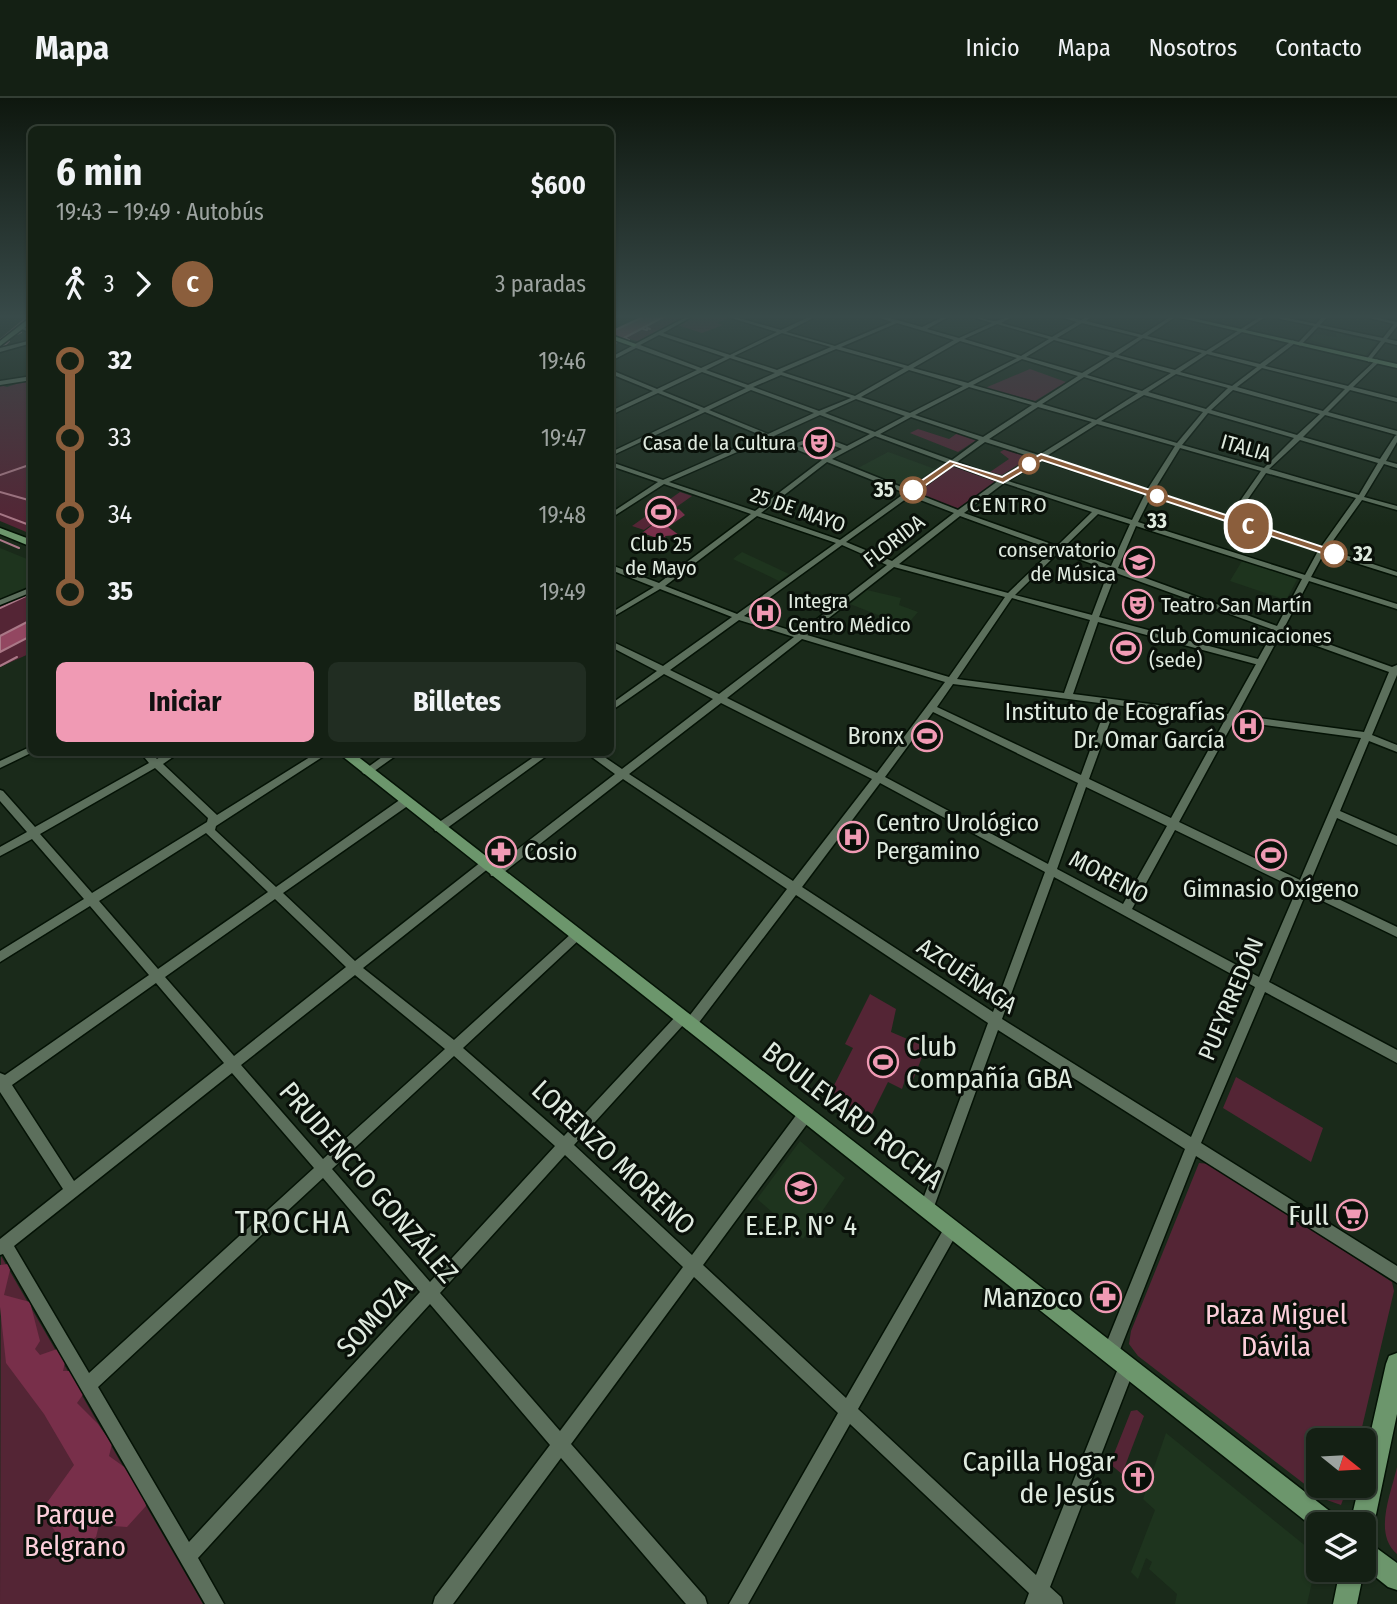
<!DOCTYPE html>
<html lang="es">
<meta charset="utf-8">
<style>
body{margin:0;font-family:"Fira Sans Condensed",sans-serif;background:#212d22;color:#f1f3f6;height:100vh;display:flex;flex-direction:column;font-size:26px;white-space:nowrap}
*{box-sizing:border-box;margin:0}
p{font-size:23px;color:#9da3a0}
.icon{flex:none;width:38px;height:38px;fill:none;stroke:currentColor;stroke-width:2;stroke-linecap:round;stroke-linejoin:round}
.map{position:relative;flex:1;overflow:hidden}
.details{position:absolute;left:28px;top:28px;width:586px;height:630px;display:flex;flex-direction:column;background:#142014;border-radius:10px;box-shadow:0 2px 5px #0004,0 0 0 2px #333e34}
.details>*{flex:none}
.badge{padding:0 14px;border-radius:23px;font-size:24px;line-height:46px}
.needle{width:46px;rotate:108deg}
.buttons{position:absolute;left:1306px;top:1330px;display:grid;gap:14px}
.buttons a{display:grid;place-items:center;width:70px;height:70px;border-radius:10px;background:#142014;box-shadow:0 2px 5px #0004,0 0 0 2px #333e34;font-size:35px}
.map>.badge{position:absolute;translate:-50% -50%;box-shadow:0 0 0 4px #fff}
.legs{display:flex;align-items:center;gap:10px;height:77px;padding:0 28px;font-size:23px}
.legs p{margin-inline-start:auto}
.headline{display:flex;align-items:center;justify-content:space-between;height:119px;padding:0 28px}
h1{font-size:38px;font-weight:700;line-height:52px}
.cta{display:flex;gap:14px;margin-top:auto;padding:14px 28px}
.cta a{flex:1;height:80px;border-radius:10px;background:#f09ab4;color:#111;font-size:28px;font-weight:700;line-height:80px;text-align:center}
.cta a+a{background:#212d22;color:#f1f3f6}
ul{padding:0 28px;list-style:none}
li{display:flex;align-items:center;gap:24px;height:77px;font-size:26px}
li i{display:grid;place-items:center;width:10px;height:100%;margin:0 9px;background:currentColor}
li i::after{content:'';width:18px;height:18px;margin:-9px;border:5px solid;border-radius:50%;background:#142014}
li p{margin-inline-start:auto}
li:first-child i{background:linear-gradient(#0000 50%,currentColor 0)}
li:last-child i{background:linear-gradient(currentColor 50%,#0000 0)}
header{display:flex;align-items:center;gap:42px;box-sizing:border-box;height:98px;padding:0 35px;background:#142014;border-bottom:2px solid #333e34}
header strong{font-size:33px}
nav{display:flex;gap:38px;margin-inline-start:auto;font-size:24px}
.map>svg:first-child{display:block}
.built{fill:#1e341e}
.green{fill:#542535}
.forest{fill:#782f4a}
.water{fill:#934761;stroke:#aa7887;stroke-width:2}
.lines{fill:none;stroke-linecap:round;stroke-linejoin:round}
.stream{stroke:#aa7887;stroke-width:2}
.minor-casing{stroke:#041205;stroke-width:3}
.major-casing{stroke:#041205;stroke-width:3}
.minor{fill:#5c6f5c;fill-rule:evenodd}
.major{fill:#6c966c;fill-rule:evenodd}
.line-1{fill:#8b5e3c;stroke:#fff;stroke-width:2}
.stop-1-dot{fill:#fff;stroke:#8b5e3c;stroke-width:3.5}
.labels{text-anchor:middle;stroke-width:6;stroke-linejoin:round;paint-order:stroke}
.far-poi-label{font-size:21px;fill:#dfeadf;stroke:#091009;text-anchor:start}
.far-street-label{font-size:21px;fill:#dfeadf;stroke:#091009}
.far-stop-label{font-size:21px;font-weight:bold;fill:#dfeadf;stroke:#091009;text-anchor:end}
.far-neighbourhood-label{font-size:21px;letter-spacing:2px;fill:#dfeadf;stroke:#091009}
.poi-label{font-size:24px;fill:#dfeadf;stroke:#091009;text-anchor:end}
.street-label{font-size:24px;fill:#dfeadf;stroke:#091009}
.near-poi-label{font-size:28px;fill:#dfeadf;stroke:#091009;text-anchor:end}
.near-street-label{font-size:28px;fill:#dfeadf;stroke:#091009}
.near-park-label{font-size:28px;fill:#fcceda;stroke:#091009}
.near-neighbourhood-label{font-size:32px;letter-spacing:2px;fill:#dfeadf;stroke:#091009}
</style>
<header>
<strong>Mapa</strong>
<nav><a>Inicio</a><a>Mapa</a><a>Nosotros</a><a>Contacto</a></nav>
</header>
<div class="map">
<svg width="1397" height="1506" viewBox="0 0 1397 1506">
<rect width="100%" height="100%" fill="#1a2a1a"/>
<path class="built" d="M956,217H962L991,225L962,240L930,231Z
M1336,234L1346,236L1345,238L1377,243L1365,258L1310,242L1315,236L1336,239Z
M888,354L894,356L935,371L905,390L856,371Z
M0,450L32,463L31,487L0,501Z
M742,454L789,476L779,483L733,461Z
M1242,463L1295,480L1297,482L1286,502L1230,483Z
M867,492L901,500L899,507L918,514L906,528L850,506Z
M800,1043L845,1080L803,1141L757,1101Z
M1166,1335L1318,1458L1307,1506H1175L1177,1496L1149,1471L1152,1464L1146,1460L1138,1481L1131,1474L1155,1412L1143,1401Z"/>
<path class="green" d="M667,217H690L638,243L624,240Z
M698,217L729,220L717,225L723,227L702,235L677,227Z
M1030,271L1066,284L1035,303L985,290Z
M31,281V436L0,423V287L7,289Z
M918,331L949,341L959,334L978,341L958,354L910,335Z
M1007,350L1030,359L1002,377L990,374L1009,361L1000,354Z
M953,368H958L997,384L957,411L915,394Z
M680,394L692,398L644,432L632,428Z
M31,493V522L0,538V507Z
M31,538V555L0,569V554Z
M870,896L896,911L891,934L926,949L913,982L906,979L902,991L888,984L863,1034L825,1005L853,950L845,946Z
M1236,979L1323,1030L1311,1064L1223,1010Z
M1199,1065L1210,1066L1392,1184L1394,1193L1359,1342H1318V1388H1348L1341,1407L1324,1401L1138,1258L1129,1246L1131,1233Z
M1,1158L203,1506H0Z
M1137,1312L1144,1318L1122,1376L1110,1366L1131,1313Z
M1397,1369V1456C1373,1436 1391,1396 1397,1369Z"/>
<path class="forest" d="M679,411L685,417L668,429L679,437L665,438L667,443H652L654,439L642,435L671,413Z
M8,1166L10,1172L4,1197L30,1204L40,1243L35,1251L40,1257L60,1250L66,1260L63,1273H80L87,1291L77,1305L98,1326L112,1346L109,1358L141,1381L146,1408L127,1429L99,1427L96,1439L71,1456L41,1413L74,1367L44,1316L6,1265L0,1209V1167Z"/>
<path class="water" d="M647,217H667L611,247V234Z
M31,522V538L0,554V538Z"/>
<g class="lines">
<path class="stream" d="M612,218L615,217
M647,230L650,231
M643,231L647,232
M17,236L21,234
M624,240L629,242
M0,242L30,217
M2,250L9,243
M0,377L32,366
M0,394L32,403
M0,416L32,428
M0,442L19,450
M0,510L32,495
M0,568L17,559"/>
<g class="minor-casing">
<path id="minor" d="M690,217H695L663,235L730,257L777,234L721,217H728L781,232L813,217H819L786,234L835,248L892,224L872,217H879L922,229L947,217H952L927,231L959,240L992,225L966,217C976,217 985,222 994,223C1002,223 1008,217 1016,217L1001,225L1052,239L1077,224L1054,217H1061L1081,222L1089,217H1094L1086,223L1142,237L1173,217H1178L1147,238L1206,253L1263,217H1274L1316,226L1324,217H1329L1320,227L1383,240L1394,226L1357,217H1365L1397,224V228L1387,241L1397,243V247L1385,244L1369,264L1366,262L1381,243L1318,229L1300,248L1298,245L1314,228L1267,218L1211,254L1260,266L1293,242L1295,245L1265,268L1348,288L1377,261L1379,264L1353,289L1397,300V304L1350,292L1328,314L1397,333V337L1325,317L1303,339L1380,361L1395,338L1397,337V344L1386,363L1397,366V370L1384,366L1364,399L1397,408V412L1362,402L1327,451L1397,474V478L1324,455L1311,479L1397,506V511L1309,483L1284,530L1392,569L1397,567V577L1372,637L1397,647V654L1369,643L1340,713L1397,738V747L1337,720L1309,787L1397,829V839L1306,795L1269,884L1397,952V965L1265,894L1201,1045L1397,1168V1185L1196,1058L1116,1262L1110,1264L1104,1262L1102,1256L1185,1051L998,932L931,1117L926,1119L921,1117L919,1112L988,925L796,797L694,931L690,933L686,931L684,926L574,1047L692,1157L800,1012L805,1010L810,1012L812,1017L810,1022L703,1167L846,1300L946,1127L951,1125L956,1127L958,1132L956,1137L858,1311L1036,1477L1121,1263L1127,1261L1133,1263L1135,1269L1050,1489L1061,1499L1063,1506H1025L1029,1495L850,1326L748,1506H729L838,1315L694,1179L571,1346L705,1499L707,1506H686L561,1360L453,1506H433L435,1499L550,1347L430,1206L198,1460L224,1506H205L3,1156L0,1157V1141L63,1091L0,994V975L5,977L149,877L90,808L0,864V853L84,801L32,741L0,758V749L27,734L0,703V692L3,693L35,729L149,665L140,654H150L157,661L168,654H180L163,666L217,717L318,654H330L216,728L215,732L276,789L401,701H409L410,704L409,707L283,795L355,863L481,764H489L490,767L489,770L363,870L454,942L572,835L576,833L580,835L582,838L580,841L463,950L564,1038L677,917L681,915L685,917L687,921L787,791L623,681L499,778H491L490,775L491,772L615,676L585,654H597L622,671L713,601L664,576L611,613V606L657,573L611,549V543L663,568L732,519L660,491L611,520V515L654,489L611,472V467L659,485L751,416L664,386L611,420V415L658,384L611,368V364L663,382L763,338L705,314L611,358V354L700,312L658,295L611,317V313L653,293L611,276V272L657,291L697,272L636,250L611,263V259L632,248V246H635ZM897,225L954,242L908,268L841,249ZM1082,225L1139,239L1113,255L1057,240ZM997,226L1049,241L1021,258L964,241ZM782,235L831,249L777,272L734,258ZM659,237L725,259L701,270L640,247ZM1143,240L1202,255L1175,272L1118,257ZM1054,242L1110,258L1082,275L1026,259ZM960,243L1017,260L968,285L913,270ZM836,251L904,270L855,298L782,274ZM1207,256L1257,269L1232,288L1180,274ZM1115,259L1171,275L1142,293L1087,277ZM730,260L775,275L748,287L706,272ZM1022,261L1078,278L1036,305L973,287ZM1262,270L1345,291L1323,313L1237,289ZM909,272L963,288L910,315L861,299ZM702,274L746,290L704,310L662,293ZM1176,276L1228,290L1206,311L1148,294ZM781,277L851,300L819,313L753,289ZM1084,279L1138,295L1096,322L1042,306ZM969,289L1032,307L983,339L915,317ZM751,292L814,315L768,336L709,312ZM1233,292L1320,316L1297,337L1211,312ZM1144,297L1203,314L1177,345L1101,323ZM856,301L905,318L875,334L825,315ZM1038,309L1092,324L1039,357L989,341ZM1208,315L1294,340L1264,370L1182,347ZM820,317L870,336L847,348L818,337L794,346L774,338ZM911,319L979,342L952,362L880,336ZM1097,326L1175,348L1147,392L1045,359ZM875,338L948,365L909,392L832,361ZM769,340L822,362L755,413L669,384ZM818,341L842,351L826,359L799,348ZM1300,342L1378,365L1359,397L1269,371ZM985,344L1035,360L1002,381L957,364ZM1180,350L1261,373L1229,419L1153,394ZM1041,362L1145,396L1132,422L1008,383ZM827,364L905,395L840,442L761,415ZM953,367L998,383L958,412L915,395ZM1266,375L1356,400L1321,449L1234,421ZM1004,385L1092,414L1057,448L964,415ZM910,398L954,415L892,463L846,444ZM1151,398L1318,453L1305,477L1138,424ZM1098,416L1130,426L1111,468L1063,450ZM757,418L836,445L737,516L665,488ZM960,418L1053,452L1008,495L899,466ZM1136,428L1302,481L1277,528L1118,470ZM842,447L887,467L799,535L744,518ZM1059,454L1109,472L1092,517L1015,497ZM894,469L1005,499L949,579L807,537ZM1116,475L1274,532L1258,561L1099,519ZM1012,500L1090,522L1064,595L957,581ZM739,522L794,539L719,596L670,572ZM1098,524L1255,566H1256L1228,616L1073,596ZM1281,535L1389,574L1364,634L1237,617ZM802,541L945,584L877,675L727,600ZM953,586L1107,606L1081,677L937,609ZM721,605L872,681L793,783L629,676ZM1116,607L1225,622L1171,720L1089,681ZM933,614L1078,685L1048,766L885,679ZM1234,623L1361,640L1300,782L1179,724ZM155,670L208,720L207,724L92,795L40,736ZM880,685L1045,774L993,914L802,789ZM1086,689L1167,728L1123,806L1057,771ZM1175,732L1297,791L1259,879L1132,811ZM206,735L268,794L158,871L99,803ZM1054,779L1255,889L1191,1039L1002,921ZM275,801L346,869L234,958L165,879ZM355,877L445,951L323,1061L241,967ZM156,885L224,965L74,1083L12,987ZM454,958L555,1048L430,1184L332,1071ZM232,975L314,1070L89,1275L14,1148ZM565,1057L683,1169L560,1333L440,1195ZM323,1080L420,1194L189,1444L98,1289Z
M21,228L32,232V235L19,230Z
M32,242V245L0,254V250Z
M32,278V282L0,287V283Z
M32,489V494L0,507V502Z
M32,648V654H33L0,670V663Z
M389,654H401L370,676H364L362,674L364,672Z
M541,654H552L443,733H435L434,730L435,727Z"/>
</g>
<g class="major-casing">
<path id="major" d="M1168,217H1179L1397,266V270Z
M32,218V224L0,248V243Z
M611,237L636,246L637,247L634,249L611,241Z
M0,430L32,442V449L0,436Z
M337,654H352L1336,1418L1340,1426H1318V1433Z
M1397,1255V1316L1374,1426L1370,1434L1363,1437V1426H1350L1359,1388H1363V1368L1386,1266L1389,1258Z
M1363,1442L1371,1446L1397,1465V1492L1388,1489L1363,1469Z
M1363,1470L1364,1472L1357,1506H1333L1340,1472H1363Z"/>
</g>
<use href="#minor" class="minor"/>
<use href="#major" class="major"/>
</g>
<linearGradient id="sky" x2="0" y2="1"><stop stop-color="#0e170e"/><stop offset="0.51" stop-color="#384a49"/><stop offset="1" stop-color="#384a49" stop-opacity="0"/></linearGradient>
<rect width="1397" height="428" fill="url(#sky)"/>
<path class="line-1" d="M1041,356L1338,454L1339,456L1331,458L1042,362L1003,385L954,367L916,394L908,392L950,363L1002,379Z"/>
<defs>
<g id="theatre-ring" transform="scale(1.575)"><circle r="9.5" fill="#091009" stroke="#f09ab4" stroke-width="1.5"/><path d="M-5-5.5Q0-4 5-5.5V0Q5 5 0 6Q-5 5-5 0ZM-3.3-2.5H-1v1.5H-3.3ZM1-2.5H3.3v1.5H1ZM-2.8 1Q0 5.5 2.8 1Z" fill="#f09ab4"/></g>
<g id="stadium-ring" transform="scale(1.575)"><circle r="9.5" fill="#091009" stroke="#f09ab4" stroke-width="1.5"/><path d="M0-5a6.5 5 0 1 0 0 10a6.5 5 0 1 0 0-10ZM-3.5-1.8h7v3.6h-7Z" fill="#f09ab4"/></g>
<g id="university-ring" transform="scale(1.575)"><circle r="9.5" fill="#091009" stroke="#f09ab4" stroke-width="1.5"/><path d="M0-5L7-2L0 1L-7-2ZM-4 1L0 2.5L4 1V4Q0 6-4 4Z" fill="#f09ab4"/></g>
<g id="hospital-ring" transform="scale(1.575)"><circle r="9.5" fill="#091009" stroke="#f09ab4" stroke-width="1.5"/><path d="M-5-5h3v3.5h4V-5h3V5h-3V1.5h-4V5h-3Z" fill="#f09ab4"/></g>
<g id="pharmacy-ring" transform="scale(1.575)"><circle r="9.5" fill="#091009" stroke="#f09ab4" stroke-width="1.5"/><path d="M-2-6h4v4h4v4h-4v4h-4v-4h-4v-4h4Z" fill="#f09ab4"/></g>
<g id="school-ring" transform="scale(1.575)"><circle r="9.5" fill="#091009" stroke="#f09ab4" stroke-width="1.5"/><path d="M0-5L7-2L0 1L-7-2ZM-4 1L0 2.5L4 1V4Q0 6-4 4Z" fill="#f09ab4"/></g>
<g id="supermarket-ring" transform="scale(1.575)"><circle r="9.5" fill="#091009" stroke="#f09ab4" stroke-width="1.5"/><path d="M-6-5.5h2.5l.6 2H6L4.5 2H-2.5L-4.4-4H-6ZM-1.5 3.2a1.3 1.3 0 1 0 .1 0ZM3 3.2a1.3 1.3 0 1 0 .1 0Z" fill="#f09ab4"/></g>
<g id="church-ring" transform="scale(1.575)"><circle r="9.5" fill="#091009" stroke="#f09ab4" stroke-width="1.5"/><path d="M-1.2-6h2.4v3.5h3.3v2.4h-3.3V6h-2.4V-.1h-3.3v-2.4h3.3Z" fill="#f09ab4"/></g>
</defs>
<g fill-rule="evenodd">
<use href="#theatre-ring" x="819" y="345"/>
<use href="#stadium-ring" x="661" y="414"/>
<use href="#university-ring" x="1139" y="464"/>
<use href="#theatre-ring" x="1138" y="507"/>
<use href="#hospital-ring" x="765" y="515"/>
<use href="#stadium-ring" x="1126" y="550"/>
<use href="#hospital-ring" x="1248" y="628"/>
<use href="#stadium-ring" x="927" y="638"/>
<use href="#hospital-ring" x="853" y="739"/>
<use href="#pharmacy-ring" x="501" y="754"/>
<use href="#stadium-ring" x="1271" y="757"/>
<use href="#stadium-ring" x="883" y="964"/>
<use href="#school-ring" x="801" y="1090"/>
<use href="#supermarket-ring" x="1352" y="1117"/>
<use href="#pharmacy-ring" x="1106" y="1199"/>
<use href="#church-ring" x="1138" y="1379"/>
</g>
<g class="stop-1-dot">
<circle cx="1029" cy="366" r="9"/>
<circle cx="913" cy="392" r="12"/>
<circle cx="1157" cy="398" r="9"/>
<circle cx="1334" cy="456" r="12"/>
</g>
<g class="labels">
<g class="far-poi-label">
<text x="796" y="352" text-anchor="end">Casa de la Cultura</text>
<text x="661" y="453" text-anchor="middle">Club 25<tspan x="661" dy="24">de Mayo</tspan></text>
<text x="1116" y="459" text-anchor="end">conservatorio<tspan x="1116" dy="24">de Música</tspan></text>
<text x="788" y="510">Integra<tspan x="788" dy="24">Centro Médico</tspan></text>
<text x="1161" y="514">Teatro San Martín</text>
<text x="1149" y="545">Club Comunicaciones<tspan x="1149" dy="24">(sede)</tspan></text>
</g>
<g class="far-street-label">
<text transform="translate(1246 350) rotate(16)" y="7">ITALIA</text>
<text transform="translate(798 412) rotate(19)" y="7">25 DE MAYO</text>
<text transform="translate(894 443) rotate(-38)" y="7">FLORIDA</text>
</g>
<g class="far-stop-label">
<text x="894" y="399">35</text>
<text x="1157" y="430" text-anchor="middle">33</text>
<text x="1353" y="463" text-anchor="start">32</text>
</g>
<g class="far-neighbourhood-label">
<text x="1009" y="414">CENTRO</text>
</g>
<g class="poi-label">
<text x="1225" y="622">Instituto de Ecografías<tspan x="1225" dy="28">Dr. Omar García</tspan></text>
<text x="904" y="646">Bronx</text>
<text x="876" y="733" text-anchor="start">Centro Urológico<tspan x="876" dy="28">Pergamino</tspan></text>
<text x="524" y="762" text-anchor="start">Cosio</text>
<text x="1271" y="799" text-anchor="middle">Gimnasio Oxígeno</text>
</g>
<g class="street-label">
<text transform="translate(1109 779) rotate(28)" y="8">MORENO</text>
<text transform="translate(967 878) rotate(34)" y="8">AZCUÉNAGA</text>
<text transform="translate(1231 901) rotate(-67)" y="8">PUEYRREDÓN</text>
</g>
<g class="near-poi-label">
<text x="906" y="958" text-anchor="start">Club<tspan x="906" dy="32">Compañía GBA</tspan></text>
<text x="1329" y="1127">Full</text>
<text x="801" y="1137" text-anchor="middle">E.E.P. N° 4</text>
<text x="1083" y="1209">Manzoco</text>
<text x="1115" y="1373">Capilla Hogar<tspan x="1115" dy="32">de Jesús</tspan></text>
</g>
<g class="near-street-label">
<text transform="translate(853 1017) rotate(38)" y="10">BOULEVARD ROCHA</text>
<text transform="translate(614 1059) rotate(43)" y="10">LORENZO MORENO</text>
<text transform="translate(369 1084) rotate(49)" y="10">PRUDENCIO GONZÁLEZ</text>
<text transform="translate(374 1219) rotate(-47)" y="10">SOMOZA</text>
</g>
<g class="near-park-label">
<text x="1276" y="1226">Plaza Miguel<tspan x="1276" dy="32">Dávila</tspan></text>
<text x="75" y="1426">Parque<tspan x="75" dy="32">Belgrano</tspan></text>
</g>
<g class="near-neighbourhood-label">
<text x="293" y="1135">TROCHA</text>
</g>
</g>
</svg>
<div class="buttons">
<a><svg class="needle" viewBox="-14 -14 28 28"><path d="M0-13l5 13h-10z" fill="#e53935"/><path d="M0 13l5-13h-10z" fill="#9da3a0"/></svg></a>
<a><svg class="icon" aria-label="layers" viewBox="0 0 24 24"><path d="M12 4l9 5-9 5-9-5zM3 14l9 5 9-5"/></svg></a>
</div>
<b class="badge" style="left:1248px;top:428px;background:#8b5e3c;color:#fff">C</b>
<section class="details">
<div class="headline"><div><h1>6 min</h1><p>19:43 – 19:49 · Autobús</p></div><b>$600</b></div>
<div class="legs"><svg class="icon" aria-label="walk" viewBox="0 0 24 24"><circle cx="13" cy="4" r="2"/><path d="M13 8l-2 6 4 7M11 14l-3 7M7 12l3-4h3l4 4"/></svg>3<svg class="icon" aria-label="forward" viewBox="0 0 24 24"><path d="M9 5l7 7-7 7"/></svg><b class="badge" style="background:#8b5e3c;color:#fff">C</b><p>3 paradas</p></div>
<ul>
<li><i style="color:#8b5e3c"></i><b>32</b><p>19:46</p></li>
<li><i style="color:#8b5e3c"></i><span>33</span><p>19:47</p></li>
<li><i style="color:#8b5e3c"></i><span>34</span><p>19:48</p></li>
<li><i style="color:#8b5e3c"></i><b>35</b><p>19:49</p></li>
</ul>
<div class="cta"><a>Iniciar</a><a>Billetes</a></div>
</section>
</div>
